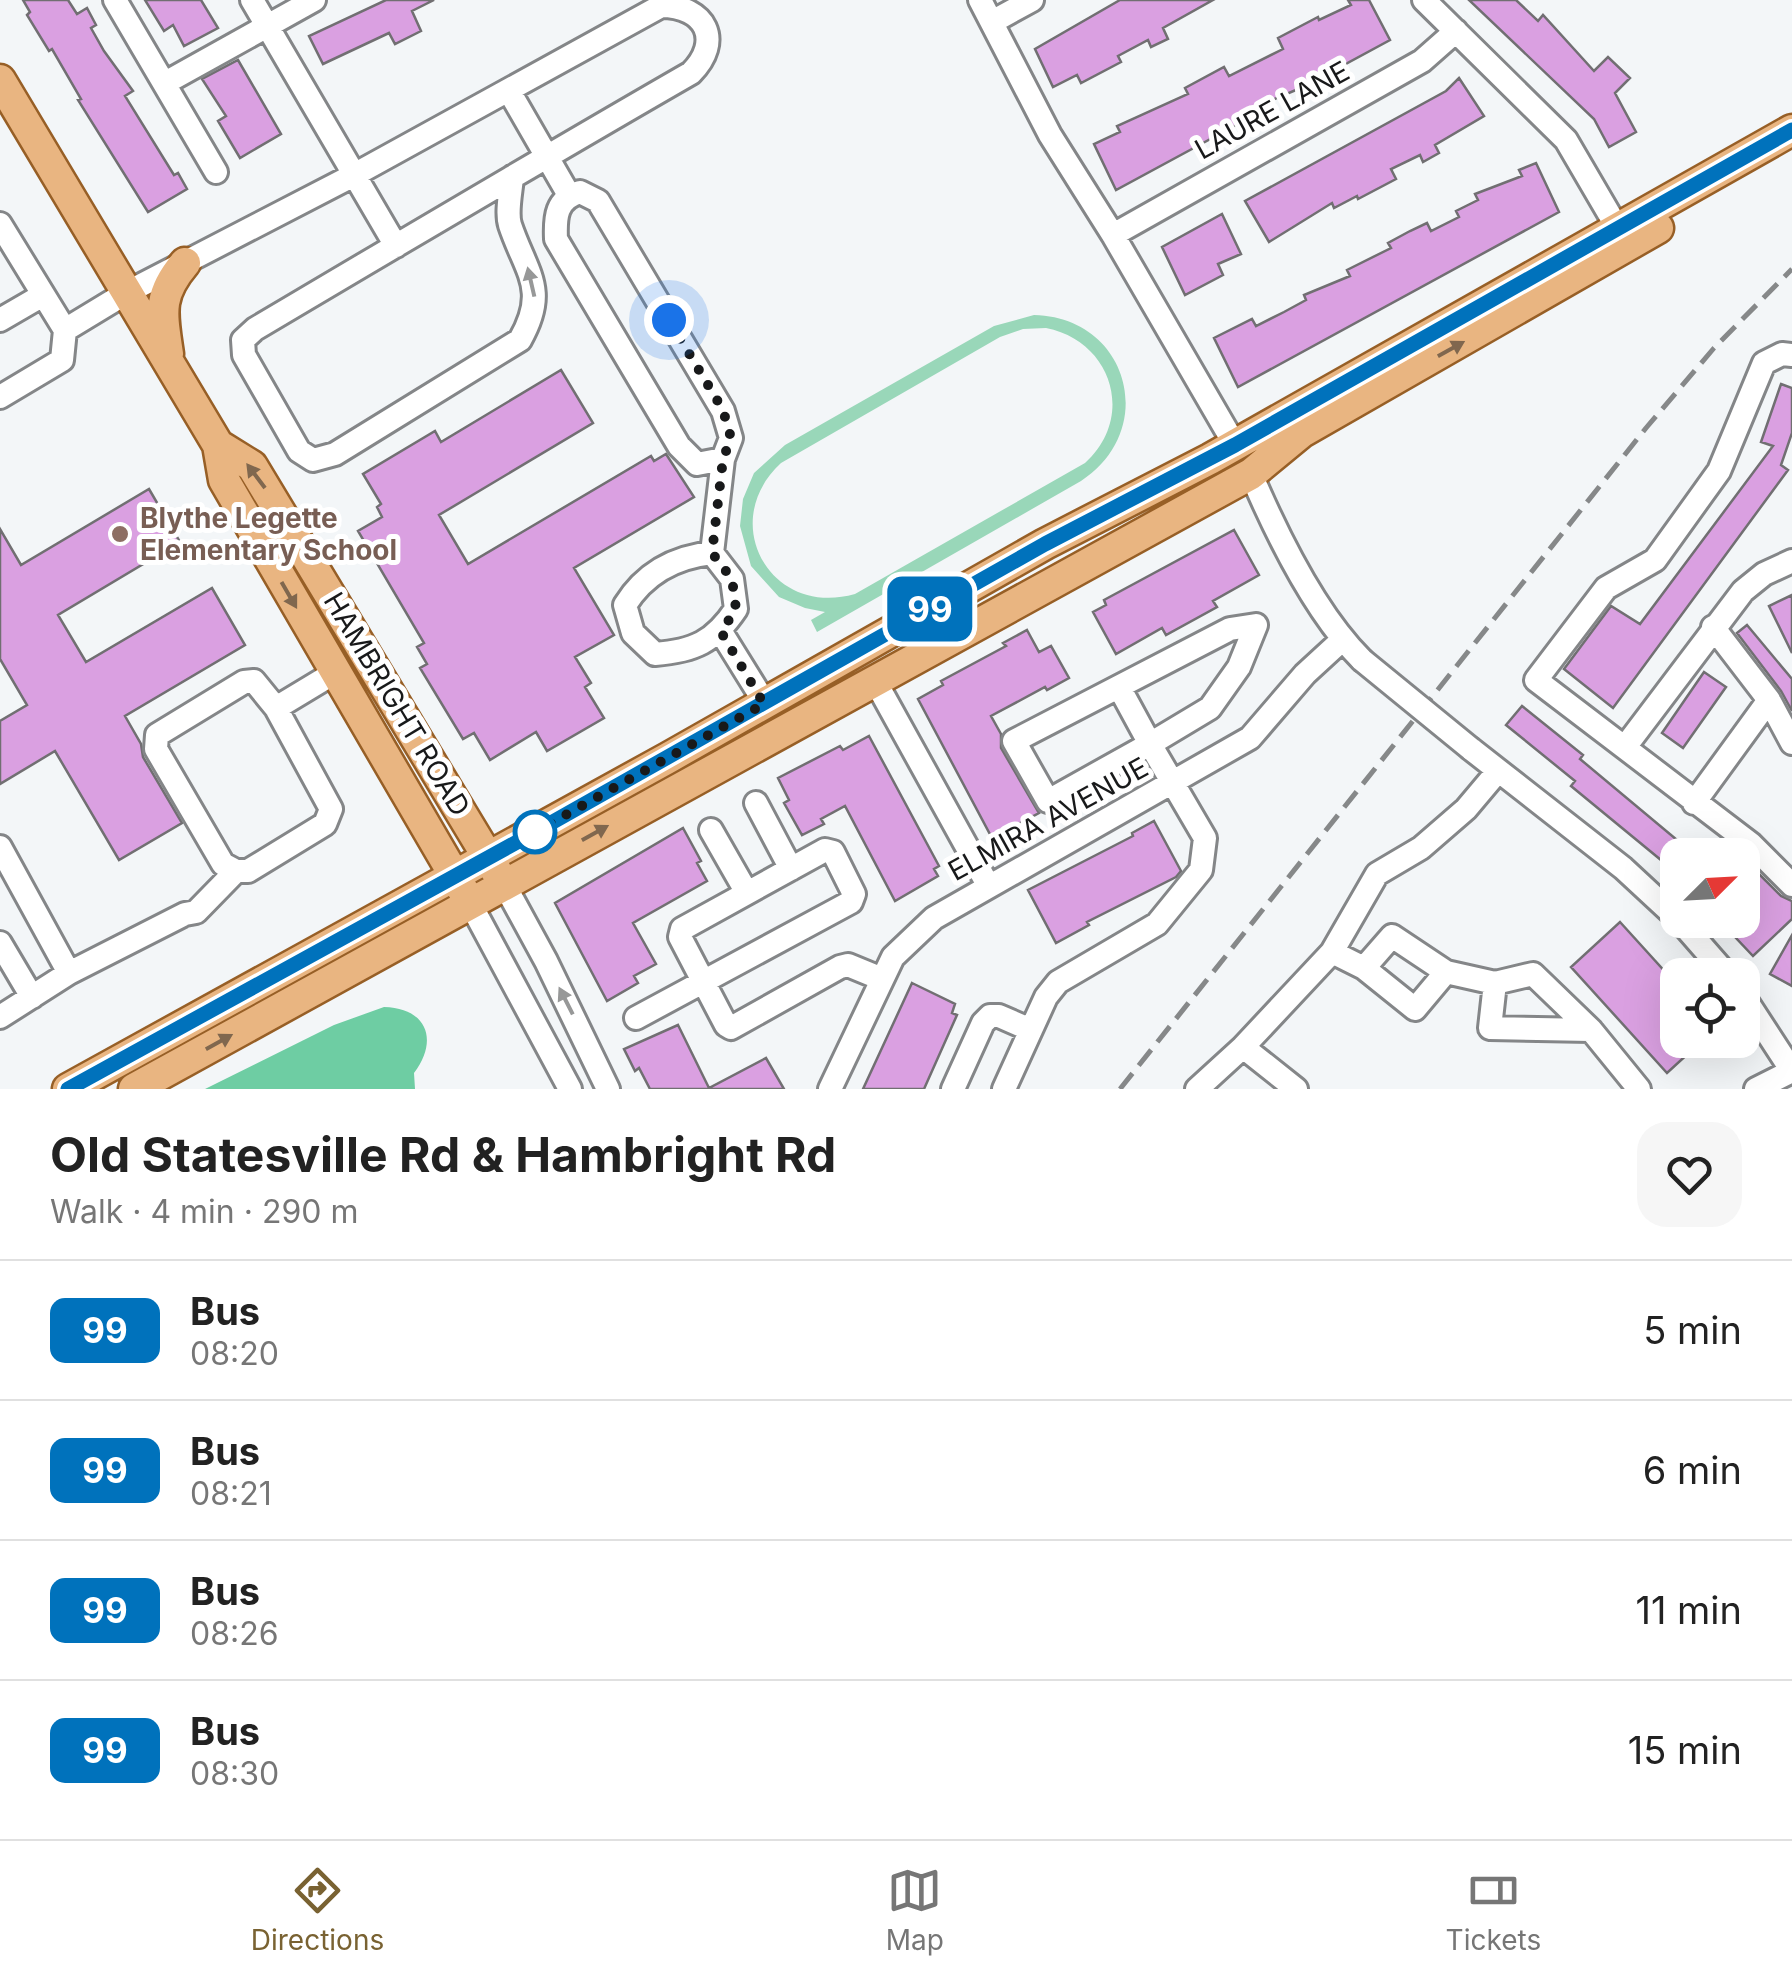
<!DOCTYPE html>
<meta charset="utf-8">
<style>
body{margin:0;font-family:Inter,sans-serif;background:#f6f6f6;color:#222;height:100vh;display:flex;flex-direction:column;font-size:38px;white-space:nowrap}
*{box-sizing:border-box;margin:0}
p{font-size:32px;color:#767676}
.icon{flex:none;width:55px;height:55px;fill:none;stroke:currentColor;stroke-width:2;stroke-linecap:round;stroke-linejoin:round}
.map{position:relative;height:1089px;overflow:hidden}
.side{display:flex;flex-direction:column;background:#fff;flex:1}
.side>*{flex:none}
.badge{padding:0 20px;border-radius:15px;font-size:35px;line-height:65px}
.needle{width:65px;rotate:66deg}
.fabs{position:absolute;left:1660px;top:838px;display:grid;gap:20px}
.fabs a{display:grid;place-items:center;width:100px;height:100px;border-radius:20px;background:#fff;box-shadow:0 10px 40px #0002;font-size:50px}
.you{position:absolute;width:50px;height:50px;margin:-25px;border:8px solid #fff;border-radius:50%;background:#1a73e8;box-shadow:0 0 0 15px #1a73e833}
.map>.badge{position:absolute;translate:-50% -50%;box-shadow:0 0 0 5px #fff}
.round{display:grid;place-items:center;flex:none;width:105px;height:105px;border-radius:30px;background:#f6f6f6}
.summary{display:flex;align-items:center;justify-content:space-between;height:170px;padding:0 50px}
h1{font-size:48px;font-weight:700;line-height:75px}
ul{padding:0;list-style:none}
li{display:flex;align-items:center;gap:30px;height:140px;padding:0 50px;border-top:2px solid #e0e0e0}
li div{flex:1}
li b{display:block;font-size:38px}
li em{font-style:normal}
li .badge{min-width:110px;font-weight:700;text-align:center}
.dock{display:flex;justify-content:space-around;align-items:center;height:140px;border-top:2px solid #e0e0e0;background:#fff;font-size:28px;color:#767676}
.dock a{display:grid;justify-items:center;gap:5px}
.dock .active{color:#796232}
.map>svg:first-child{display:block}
.green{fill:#99d7b9;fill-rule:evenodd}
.forest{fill:#6ecda3}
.building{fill:#daa0e1;stroke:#716f72;stroke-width:2.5}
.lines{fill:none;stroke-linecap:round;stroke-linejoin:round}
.minor-casing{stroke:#848688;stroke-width:28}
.major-casing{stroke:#975f26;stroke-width:35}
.minor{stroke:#fff;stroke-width:22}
.major{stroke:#e9b581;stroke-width:30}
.rail{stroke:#868889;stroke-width:5;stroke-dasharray:20 10;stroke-linecap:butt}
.minor-bridge-casing{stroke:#848688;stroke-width:28;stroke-linecap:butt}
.minor-bridge{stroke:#fff;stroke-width:22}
.oneway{fill:#979898}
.oneway2{fill:#80674e}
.line-casing{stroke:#fff;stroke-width:22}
.line{stroke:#0072bc;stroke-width:15}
.walk{stroke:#18191a;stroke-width:10;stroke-dasharray:0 18}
.education-dot{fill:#8d6e63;stroke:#fff;stroke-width:4}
.stop-dot{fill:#fff;stroke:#0072bc;stroke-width:5}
.labels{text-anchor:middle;stroke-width:10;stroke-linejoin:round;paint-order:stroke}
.street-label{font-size:28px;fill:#18191a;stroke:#fff}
.education-label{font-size:28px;font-weight:bold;fill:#785e54;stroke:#fff;text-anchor:start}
</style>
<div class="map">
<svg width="1792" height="1089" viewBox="0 0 1792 1089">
<rect width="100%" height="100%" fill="#f3f6f8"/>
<path class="green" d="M1034,315C1128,317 1160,429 1081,481L817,632L811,620L825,612L805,608L779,597L751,566L740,526L743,499L754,473L785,445L994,326ZM1046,328C1112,341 1136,417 1085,463L855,594C770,618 717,522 781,463L1000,337L1023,329Z"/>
<path class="forest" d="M384,1007C427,1008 439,1040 414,1073L415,1089H205L334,1025Z"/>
<path class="building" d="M23,0H68L77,14L87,8L96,25L91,28L104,51L133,91L125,96L174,175L178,173L187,189L148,212L78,100L81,99L52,49L49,51L27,15L30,12Z
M145,0H201L218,28L184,46L173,25L164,31Z
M386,0H434L412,11L421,31L395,44L389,33L323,64L309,36Z
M1120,0H1213L1163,28L1168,39L1151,47L1148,40L1118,56L1121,62L1081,83L1077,75L1053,87L1035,49Z
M1348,0H1369L1390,40L1303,87L1272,100L1251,117L1116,190L1094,144L1120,132L1117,126L1188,94L1185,88L1224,67L1229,76L1283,49L1278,38L1318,17L1319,20L1351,5Z
M1469,0H1516L1538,21L1543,15L1594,71L1608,57L1630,78L1615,93L1636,132L1609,147L1594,119Z
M238,60L281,134L240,158L218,121L226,116L202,79Z
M1459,78L1484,116L1435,145L1439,153L1423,162L1420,155L1391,169L1396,179L1358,199L1357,196L1334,208L1332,203L1269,242L1245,201L1446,91Z
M1536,163L1559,212L1238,387L1214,338L1252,319L1256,326L1284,312L1306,300L1304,295L1350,276L1347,270L1391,248L1388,243L1410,231L1427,223L1431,231L1459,217L1456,211L1478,200L1475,194L1522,176L1519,170Z
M1222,214L1241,254L1218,264L1223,275L1185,295L1162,247Z
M561,370L593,423L439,515L468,564L651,456L654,461L666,454L694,497L574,568L614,635L575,657L591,683L585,687L604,718L547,751L536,732L490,760L474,733L463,739L420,668L427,664L417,647L424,643L358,531L382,517L377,507L381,504L363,474L435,431L441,442Z
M1781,384L1792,388V433L1781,465L1788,470L1613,708L1564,669L1611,606L1640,624L1773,446L1761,442Z
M149,489L180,542L58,615L86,662L212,588L245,645L125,716L141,744L143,757L182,823L119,860L55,751L0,784V721L27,705L0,659V529L21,565Z
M1234,530L1259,575L1213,601L1217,607L1166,635L1162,628L1116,654L1093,612L1106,605L1104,600Z
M1792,595V653L1769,606Z
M1747,625L1792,679V711L1781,691L1737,633Z
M1027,630L1039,652L1051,646L1069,678L1047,690L1045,687L991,716L1001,734V748L1039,813L992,838L918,699L943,685L941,681L1006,646L1003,643Z
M1704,672L1726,687L1683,748L1662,733Z
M1522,706L1583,755L1580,759L1695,855H1678V874L1571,786L1575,781L1506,725Z
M869,736L939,866L934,869L938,876L895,901L845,806L821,819L824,824L802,835L784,803L789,800L778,778L840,746L843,750Z
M1154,821L1181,871L1176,877L1087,922L1089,925L1056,943L1028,890L1133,836L1132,833Z
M683,828L701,861L697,863L707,881L633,923L656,964L634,976L638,983L607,1001L555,903Z
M1742,857L1781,896L1792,901V919L1753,956L1719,920H1742Z
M1620,922L1678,986V1040H1703L1667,1073L1571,967Z
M1792,935V986L1770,974Z
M912,983L955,1004L952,1013L957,1015L924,1089H863Z
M678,1025L709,1088L766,1058L784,1089H650L639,1068L635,1071L624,1049Z"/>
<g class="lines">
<g class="minor-casing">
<path id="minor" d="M115,0L216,172
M252,0L396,246
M980,0L1050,135L1113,235L1235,445
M1424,0L1566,140L1618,229
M992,22L1032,0
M165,83L314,0
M509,91L569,195
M0,224L65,330L62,360L0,397
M1113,235L1422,61L1456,31
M0,320L43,295
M65,330L126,293L354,175L661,6C706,6 723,41 691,73C545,157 400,243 255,329L243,340L244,355L299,451L313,460L335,454L520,340C549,289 526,273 510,225C506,212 511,191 512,177
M1792,355L1782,354L1764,363L1719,471L1655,560L1606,588L1536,680L1751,844L1792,885
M1251,474C1277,535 1315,613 1362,660
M712,553L723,459L731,438L723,411L598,201L580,192C556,199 555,217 556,239L679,446L697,464L723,459
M712,553L732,579L736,609C714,642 694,651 655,654L633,633L625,605C645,573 675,557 712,553Z
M1713,627L1769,700L1792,743
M721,632L765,703
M874,679L988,885
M254,681L276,708L331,809L325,824L248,871H236L223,864L156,749L157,735L244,682Z
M276,708L334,673
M1625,747L1743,591L1764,574L1792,561
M1471,749L1623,868L1678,919
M756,803L791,869
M1694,803L1769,700
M711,830L747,893
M0,847L69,973
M504,884L546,961L608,1089
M470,903L570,1089
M1679,920L1727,975
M0,943L32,997
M1332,952L1364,968L1415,1009L1446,972L1392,936L1364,968
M1446,972L1495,983L1533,974L1591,1030L1639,1089
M1495,983L1490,1028L1591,1030
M1742,994L1792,1071
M0,1017L69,973L185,914L196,912L236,871
M636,1018L851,902L854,894L833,852L825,850L682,929L680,937L726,1025L731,1028L840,967L848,965L882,979
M1243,1047L1296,1089
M830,1089L893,957L934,918L1250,738L1305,674L1342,640
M953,1089L983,1023L990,1016H999L1031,1030
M1004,1089L1046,997L1058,982L1157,924L1201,870L1205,838L1150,744L1210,708L1239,667L1256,625L1230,629L1014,741L1048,801L1150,744L1119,687
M1197,1089L1243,1047L1332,952L1377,874L1421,848L1466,809L1498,771
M1756,1089L1792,1071"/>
</g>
<g class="major-casing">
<path id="major" d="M0,80L218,445L224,480L464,892
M168,354C162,313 157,296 185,263
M218,445L252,466L498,874
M68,1089L668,758L1045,544L1210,459L1792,130
M134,1089L1251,474L1302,432L1658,228"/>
</g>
<use href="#minor" class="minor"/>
<use href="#major" class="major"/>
<path class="rail" d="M1120,1089L1646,428L1714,348L1792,269"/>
<g class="minor-bridge-casing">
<path id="minor-bridge" d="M1362,660L1471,749"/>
</g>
<use href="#minor-bridge" class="minor-bridge"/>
</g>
<defs><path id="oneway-solid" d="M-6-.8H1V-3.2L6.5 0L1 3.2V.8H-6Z" transform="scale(2.5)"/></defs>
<g class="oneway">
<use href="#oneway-solid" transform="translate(531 282) rotate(-103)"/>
<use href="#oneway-solid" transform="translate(566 1001) rotate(-117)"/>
</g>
<g class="oneway2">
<use href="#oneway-solid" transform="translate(1451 349) rotate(-29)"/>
<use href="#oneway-solid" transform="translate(256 476) rotate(-127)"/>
<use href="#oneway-solid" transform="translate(289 595) rotate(60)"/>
<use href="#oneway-solid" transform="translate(595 833) rotate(-29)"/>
<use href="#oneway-solid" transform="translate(219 1042) rotate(-29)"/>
</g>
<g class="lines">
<g class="line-casing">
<path id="line" d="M68,1089L528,836L1045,544L1235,445L1792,130"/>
</g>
<use href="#line" class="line"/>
<path class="walk" d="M535,832L764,704L721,632L736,609L732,579L712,553L723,459L731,438L723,410L669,320"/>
</g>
<circle class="education-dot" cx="120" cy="534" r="10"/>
<circle class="stop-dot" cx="535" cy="832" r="20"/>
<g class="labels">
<g class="street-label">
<text transform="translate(1272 110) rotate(-29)" y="10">LAURE LANE</text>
<text transform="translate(397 704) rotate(59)" y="10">HAMBRIGHT ROAD</text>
<text transform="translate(1048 819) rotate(-29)" y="10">ELMIRA AVENUE</text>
</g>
<g class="education-label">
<text x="140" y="528">Blythe Legette<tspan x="140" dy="32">Elementary School</tspan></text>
</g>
</g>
</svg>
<div class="fabs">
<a><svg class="needle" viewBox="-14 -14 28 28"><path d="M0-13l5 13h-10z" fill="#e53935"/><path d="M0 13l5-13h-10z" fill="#767676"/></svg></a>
<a><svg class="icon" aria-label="locate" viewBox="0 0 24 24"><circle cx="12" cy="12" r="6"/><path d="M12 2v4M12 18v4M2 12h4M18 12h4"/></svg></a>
</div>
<div class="you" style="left:669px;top:320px"></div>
<b class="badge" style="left:930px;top:609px;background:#0072bc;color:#fff">99</b>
</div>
<section class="side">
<div class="summary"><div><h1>Old Statesville Rd &amp; Hambright Rd</h1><p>Walk · 4 min · 290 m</p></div><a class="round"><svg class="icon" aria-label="heart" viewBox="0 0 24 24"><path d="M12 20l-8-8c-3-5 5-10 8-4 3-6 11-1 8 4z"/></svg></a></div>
<ul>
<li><span class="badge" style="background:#0072bc;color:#fff">99</span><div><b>Bus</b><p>08:20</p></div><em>5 min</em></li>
<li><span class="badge" style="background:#0072bc;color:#fff">99</span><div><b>Bus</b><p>08:21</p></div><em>6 min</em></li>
<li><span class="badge" style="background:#0072bc;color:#fff">99</span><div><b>Bus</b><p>08:26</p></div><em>11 min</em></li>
<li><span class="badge" style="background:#0072bc;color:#fff">99</span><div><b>Bus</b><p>08:30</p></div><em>15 min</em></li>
</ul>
</section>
<nav class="dock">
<a class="active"><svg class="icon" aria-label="directions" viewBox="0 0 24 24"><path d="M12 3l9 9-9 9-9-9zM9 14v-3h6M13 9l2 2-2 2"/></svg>Directions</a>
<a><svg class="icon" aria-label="map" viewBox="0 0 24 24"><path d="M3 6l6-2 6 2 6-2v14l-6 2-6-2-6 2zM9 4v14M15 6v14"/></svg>Map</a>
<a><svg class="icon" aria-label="tickets" viewBox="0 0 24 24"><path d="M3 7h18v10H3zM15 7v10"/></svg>Tickets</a>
</nav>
